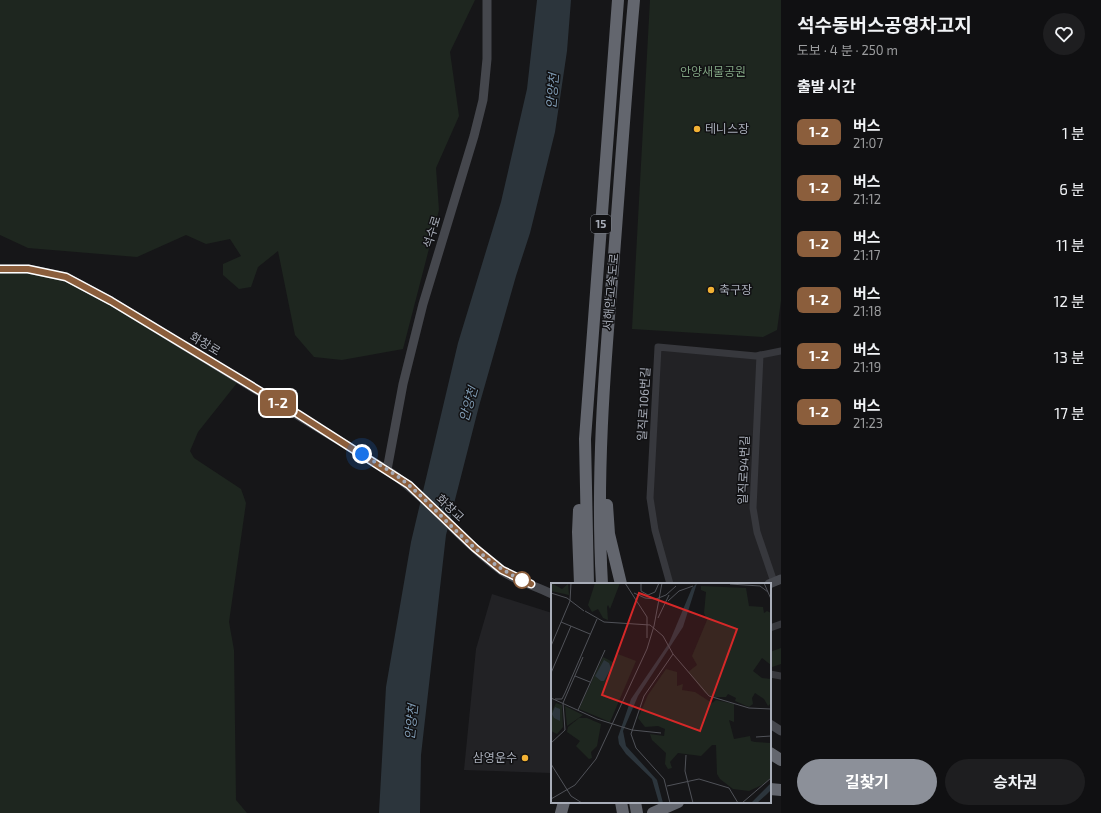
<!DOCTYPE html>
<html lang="ko">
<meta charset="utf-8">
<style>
body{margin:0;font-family:"Exo 2","Noto Sans KR",sans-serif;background:#1e1e20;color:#f1f3f6;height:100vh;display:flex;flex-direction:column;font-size:15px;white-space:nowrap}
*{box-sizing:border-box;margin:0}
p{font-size:13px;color:#9c9d9f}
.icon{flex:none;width:22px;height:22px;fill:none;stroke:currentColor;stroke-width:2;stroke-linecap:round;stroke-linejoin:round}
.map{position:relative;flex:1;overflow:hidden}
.details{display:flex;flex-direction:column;background:#101012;width:320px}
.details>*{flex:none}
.badge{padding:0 8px;border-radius:6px;font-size:14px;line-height:26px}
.you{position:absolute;width:20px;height:20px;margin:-10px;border:3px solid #fff;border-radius:50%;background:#1a73e8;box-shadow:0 0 0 6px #1a73e833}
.map>.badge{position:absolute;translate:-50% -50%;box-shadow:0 0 0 2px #fff}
h2{padding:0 16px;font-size:15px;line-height:36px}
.round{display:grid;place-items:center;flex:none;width:42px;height:42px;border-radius:21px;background:#1e1e20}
.headline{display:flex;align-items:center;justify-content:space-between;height:68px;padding:0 16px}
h1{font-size:19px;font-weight:700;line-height:30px}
.action{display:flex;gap:8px;margin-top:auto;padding:8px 16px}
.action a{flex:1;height:46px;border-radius:24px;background:#8c9099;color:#fff;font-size:16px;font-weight:700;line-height:46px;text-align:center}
.action a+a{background:#1e1e20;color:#f1f3f6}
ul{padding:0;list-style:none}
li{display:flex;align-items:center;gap:12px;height:56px;padding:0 16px}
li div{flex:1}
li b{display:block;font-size:15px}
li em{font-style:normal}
li .badge{min-width:44px;font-weight:700;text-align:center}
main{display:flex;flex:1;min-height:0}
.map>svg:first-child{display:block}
.built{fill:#222225}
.green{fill:#1e261f}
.water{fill:#2c353c}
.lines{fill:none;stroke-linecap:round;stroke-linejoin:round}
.street{stroke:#37383d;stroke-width:7}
.secondary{stroke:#45474d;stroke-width:9}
.highway{stroke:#63666e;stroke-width:12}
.line-casing{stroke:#fff;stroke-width:9}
.line{stroke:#8b5e3c;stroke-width:6}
.walk{stroke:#a8adb8;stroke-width:4;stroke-dasharray:0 7.2}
.poi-dot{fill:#f2b134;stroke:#111113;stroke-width:1.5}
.stop-dot{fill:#fff;stroke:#8b5e3c;stroke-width:2}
.labels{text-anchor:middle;stroke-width:3;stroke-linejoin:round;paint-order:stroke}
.shield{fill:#111113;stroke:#7b7e86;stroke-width:1}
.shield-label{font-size:11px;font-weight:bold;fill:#a8adb8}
.park-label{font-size:12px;fill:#7fa381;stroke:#111113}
.poi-label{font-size:12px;fill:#a8adb8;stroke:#111113;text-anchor:start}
.street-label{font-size:12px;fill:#a8adb8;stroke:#111113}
.water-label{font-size:13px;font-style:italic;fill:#7f9bb3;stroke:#111113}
.inset-road{fill:none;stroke:#505258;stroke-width:1}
.view{fill:#d62828;fill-opacity:0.15;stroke:#d62828;stroke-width:2}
.inset-edge{fill:none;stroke:#a8adb8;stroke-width:2}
</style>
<main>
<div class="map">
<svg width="781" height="813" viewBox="0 0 781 813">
<rect width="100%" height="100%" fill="#161618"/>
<path class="built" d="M658,347L756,356L781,351V579L768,584H670L650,498Z
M492,594L552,613L551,773L464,770L476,649Z"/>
<path class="green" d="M0,0H475L450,52L459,116L436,168L439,210L403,349L342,360L314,357L295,335L278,251L258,267L251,287L239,289L223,275V264L241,256L230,239L206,244L186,235L137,257L28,248L0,235Z
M650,0H781V301L777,330L763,337L632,329Z
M2,272L41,273L66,279L103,297L237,383L198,432L190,451L194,458L241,489L246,503L229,622L234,650L236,800L247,813H0V274Z
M781,648V664L772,667L770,664V652Z"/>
<path class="water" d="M537,0H571L567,51L555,132L530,233L516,276L479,406L446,535L421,755L420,813H379L386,687L411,542L458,343L501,202L527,89Z"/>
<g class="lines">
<path class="street" d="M760,355L753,508L757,532L774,582
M670,584L655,530L650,498L658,347L756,356L781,351
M770,628L781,624
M770,674L781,676"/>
<path class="secondary" d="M0,269H28L66,277L111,301L387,470C430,499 461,542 502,571C517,581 536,586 552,594
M387,470L403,384L423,304L474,136L483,100L487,59V0
M769,584L781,579
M770,724L781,731"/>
<path class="highway" d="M607,505L609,534L621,584
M579,510L578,532L580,584
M588,584L585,439L618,0
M602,584C596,478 604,373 613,268C620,178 626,89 634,0
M770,753L781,760
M770,789L781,790
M621,802L623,813
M635,802L637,813
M561,813L564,802
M653,813L678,802"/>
</g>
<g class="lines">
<g class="line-casing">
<path id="line" d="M0,269H28L66,277L111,301L298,414L409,485L475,548L502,570L531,584"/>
</g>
<use href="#line" class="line"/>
<path class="walk" d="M362,454C378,464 396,474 410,486C446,518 478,560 522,580"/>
</g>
<g class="poi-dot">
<circle cx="697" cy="129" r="4"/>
<circle cx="711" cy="290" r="4"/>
<circle cx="525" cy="758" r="4"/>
</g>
<circle class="stop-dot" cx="522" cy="580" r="8"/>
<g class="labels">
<rect class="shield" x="591" y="215" width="20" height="18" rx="3"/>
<g class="shield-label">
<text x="601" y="228">15</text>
</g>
<g class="park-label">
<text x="713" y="76">안양새물공원</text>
</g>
<g class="poi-label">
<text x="705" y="133">테니스장</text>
<text x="719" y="294">축구장</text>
<text x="517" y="762" text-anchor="end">삼영운수</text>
</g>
<g class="street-label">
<text transform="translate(432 232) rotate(-73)" y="4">석수로</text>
<text transform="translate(611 292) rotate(-85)" y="4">서해안고속도로</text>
<text transform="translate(205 344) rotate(31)" y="4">화창로</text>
<text transform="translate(644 404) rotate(-87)" y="4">일직로106번길</text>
<text transform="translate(744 470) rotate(-88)" y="4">일직로94번길</text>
<text transform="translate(450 508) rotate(43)" y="4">화창교</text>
</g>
<g class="water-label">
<text transform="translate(552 91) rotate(-85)" y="5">안양천</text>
<text transform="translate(468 404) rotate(-74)" y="5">안양천</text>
<text transform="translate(411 722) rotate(-84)" y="5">안양천</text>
</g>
</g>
<g transform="translate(551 583)">
<rect width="220" height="220" fill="#161618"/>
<path d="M0,0L11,6L17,1L18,12L0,8ZM44,0H69L59,26L57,22L56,24L57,37L52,35L47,26L41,29L37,22ZM150,3L195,5L198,23L212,24L213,30L216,28L220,30V82L211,75L202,88L211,95L220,96V120L217,123L213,116L204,110L201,115L202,121L198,124L184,118L185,115L177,111L175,114H161L154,110L137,89L146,82L141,73L156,37L153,30L155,9L150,7ZM67,71L85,78L59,139L28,126L52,74L62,79ZM115,86L126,89V103L132,101L131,107L144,109L161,120L165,117L183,121V139L178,137L183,156L199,153L200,158L204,159L220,160V194L213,201L198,208L182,206L169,196L166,191L165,162H161L150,173L127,170L119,179L121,185L117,186L114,181L115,170L101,157L99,151L113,153L114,146L107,143L94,144L87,135L97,112ZM5,120L11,122L12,144L6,151L0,148V130ZM14,123L32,132L16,143ZM28,135H36L50,141L46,163L40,169L41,175L38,176L25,163L29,158L16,149L17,144Z" fill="#1e261f"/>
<path d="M146,0L132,44L87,113L72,148L75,163L106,197L112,220H108L101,196L75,171L68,161L67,154L80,116L118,60L141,5ZM53,77L58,80L60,85L53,98H50L44,93ZM4,124L9,126V138L3,135L1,131ZM220,200V207L215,212L206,220H200Z" fill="#2c353c"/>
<path class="inset-road" d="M74,0L96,34V55M90,0V8L97,12L104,9L108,0M122,0H181M213,0L220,16M179,1L209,3L217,9M0,10L16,15L33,28M83,10L94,15L105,16L115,12L125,3M19,18L20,0M117,18L128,8L142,3M34,28L53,39L99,42L112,53L122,71M107,35L118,12M10,39L39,51M0,63L19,18M0,90L20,43M24,93L39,99M14,110L46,36M0,115L46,136L81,147M4,116H11L14,110M12,120L32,74M27,127L54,67M81,147L110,150M205,154L220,153M0,160L14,147L12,120M135,172L134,188L142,220M0,181L20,213L31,220M116,203L148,196L178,205L187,220M0,216L24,202L45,176L96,66L103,43L111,0M42,220H57M119,220L113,196L85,165L80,151L93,113L122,71L158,113L198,125L220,126M191,220L220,195"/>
<path class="view" d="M88,10L186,46L149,148L51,112Z"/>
<rect width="220" height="220" class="inset-edge"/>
</g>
</svg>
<div class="you" style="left:362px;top:454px"></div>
<b class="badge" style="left:278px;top:403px;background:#8b5e3c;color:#fff">1-2</b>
</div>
<section class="details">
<div class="headline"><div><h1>석수동버스공영차고지</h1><p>도보 · 4 분 · 250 m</p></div><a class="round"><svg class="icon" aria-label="heart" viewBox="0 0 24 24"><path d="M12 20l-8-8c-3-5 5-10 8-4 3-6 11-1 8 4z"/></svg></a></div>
<h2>출발 시간</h2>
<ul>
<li><span class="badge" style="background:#8b5e3c;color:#fff">1-2</span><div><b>버스</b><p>21:07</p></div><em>1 분</em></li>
<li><span class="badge" style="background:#8b5e3c;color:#fff">1-2</span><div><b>버스</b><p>21:12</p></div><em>6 분</em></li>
<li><span class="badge" style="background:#8b5e3c;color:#fff">1-2</span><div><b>버스</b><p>21:17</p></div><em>11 분</em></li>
<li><span class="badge" style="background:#8b5e3c;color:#fff">1-2</span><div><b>버스</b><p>21:18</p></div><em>12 분</em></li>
<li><span class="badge" style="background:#8b5e3c;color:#fff">1-2</span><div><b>버스</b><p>21:19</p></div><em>13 분</em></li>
<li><span class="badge" style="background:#8b5e3c;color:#fff">1-2</span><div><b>버스</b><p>21:23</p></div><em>17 분</em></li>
</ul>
<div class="action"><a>길찾기</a><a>승차권</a></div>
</section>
</main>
